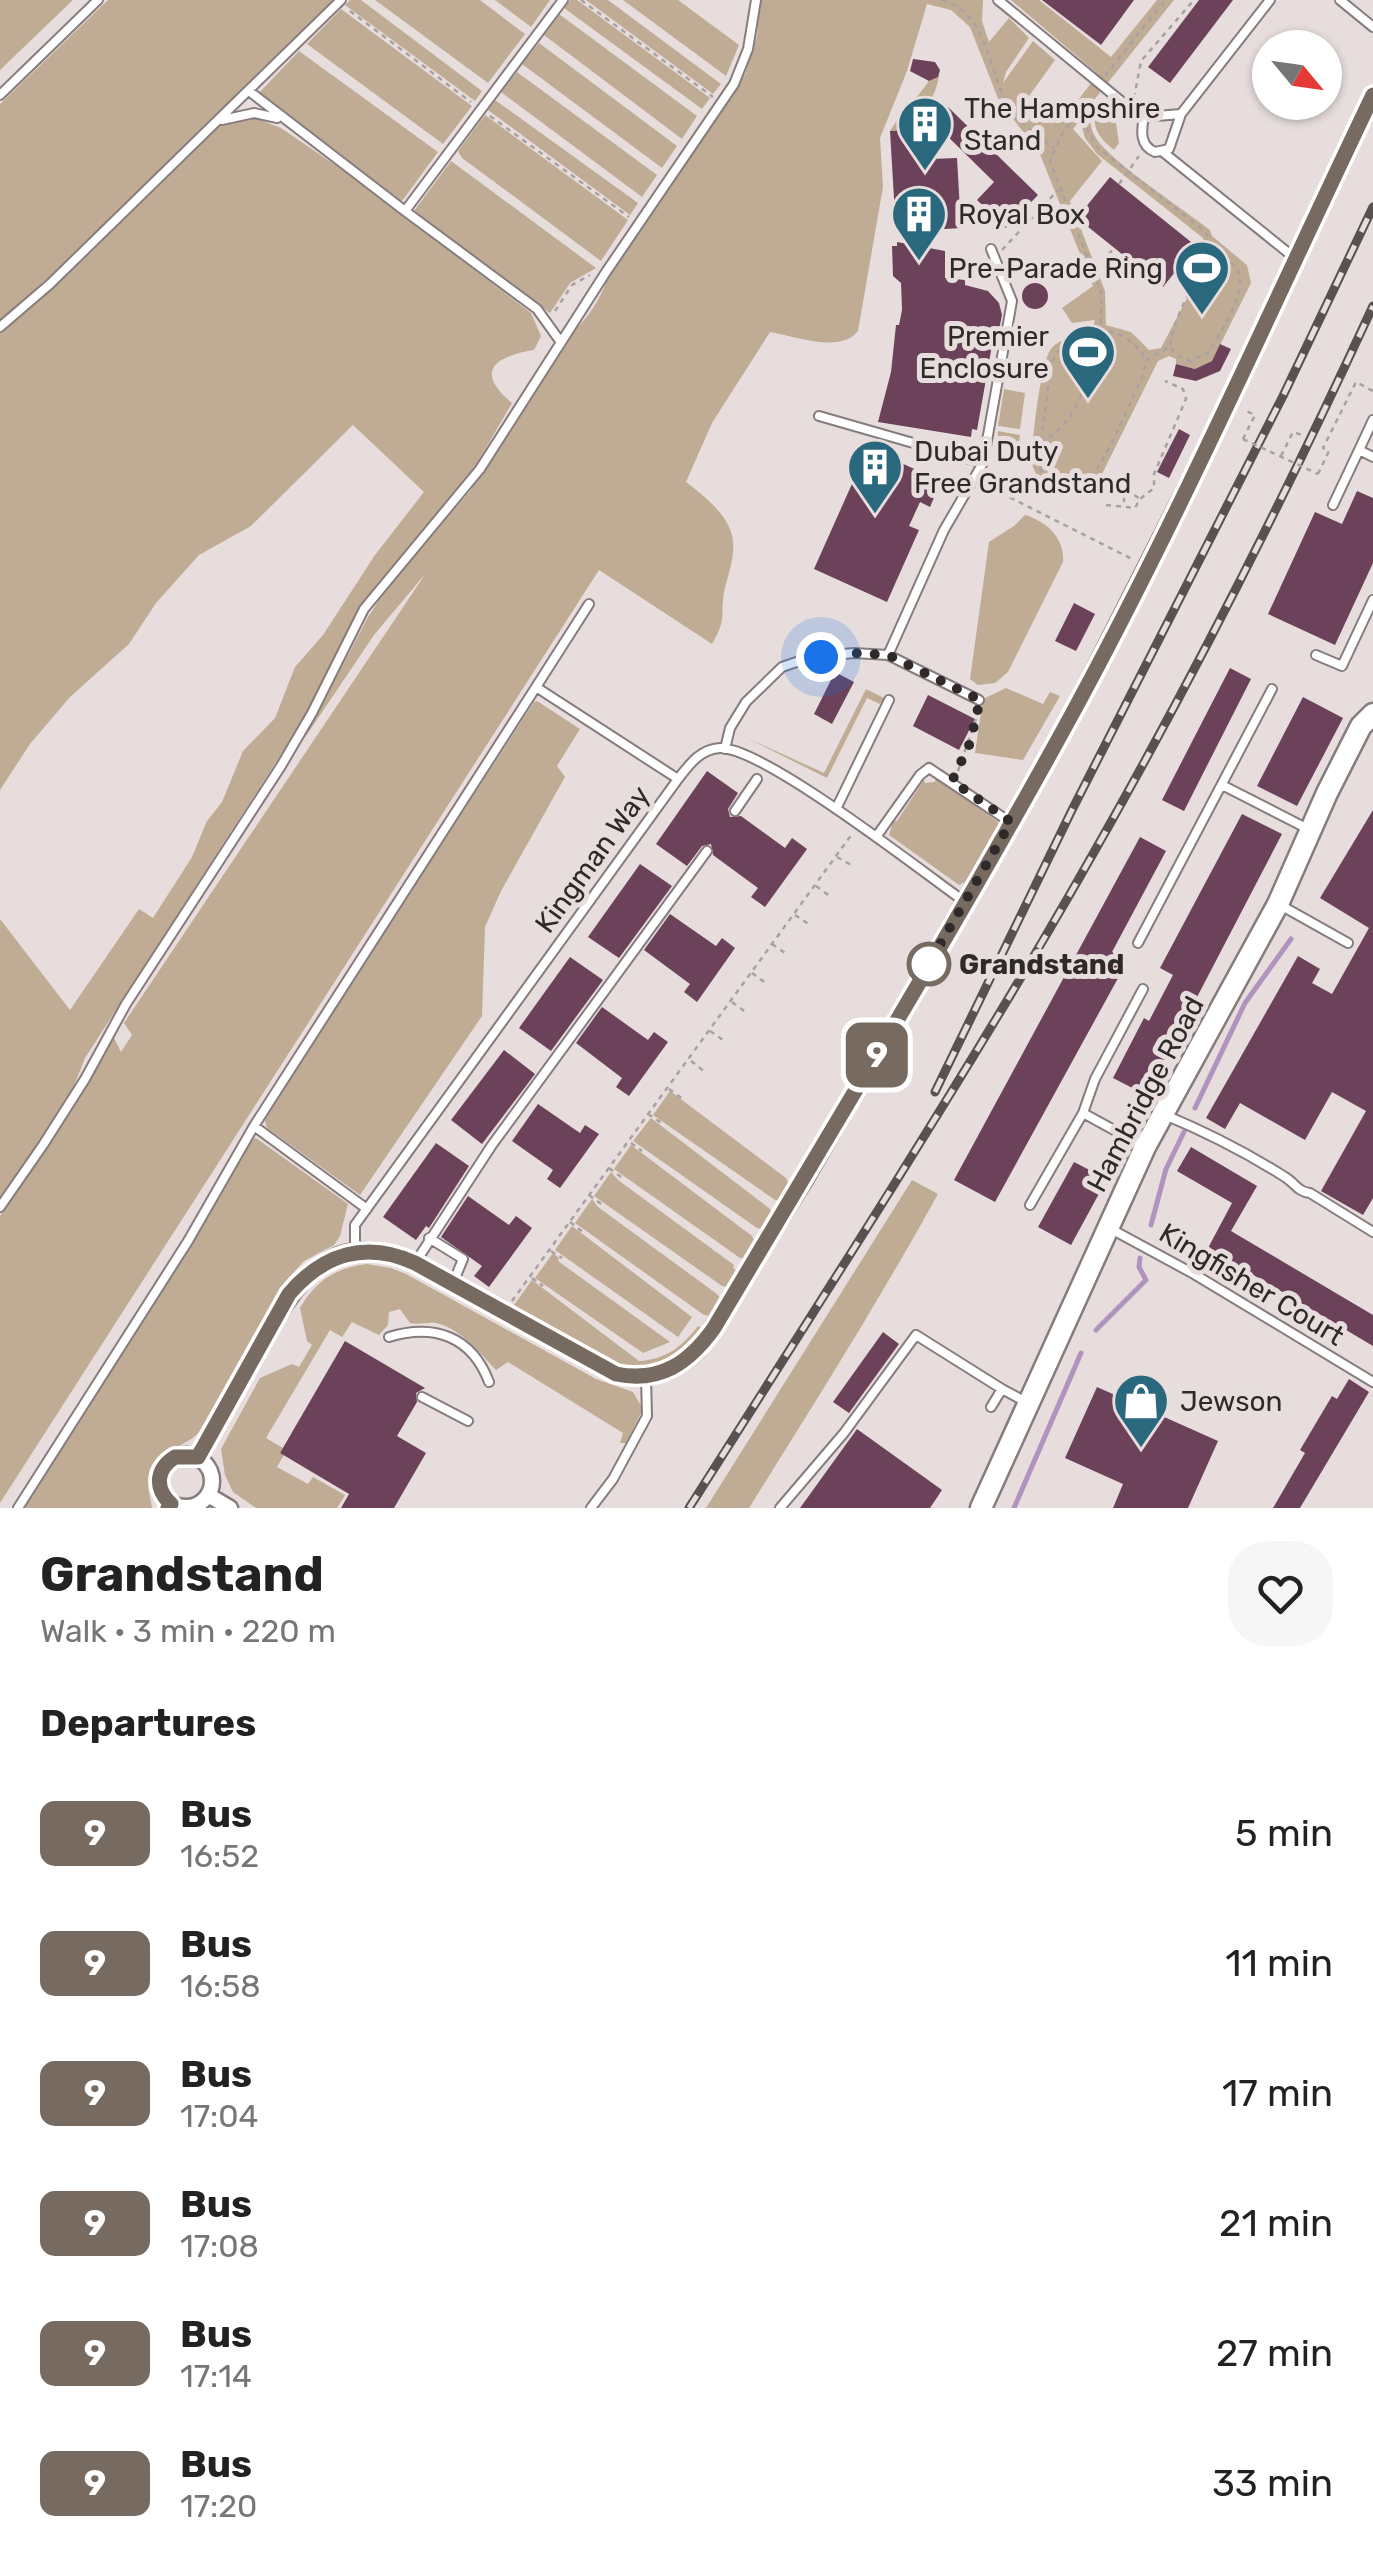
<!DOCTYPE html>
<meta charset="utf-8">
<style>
body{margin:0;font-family:Rubik,sans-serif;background:#f6f6f6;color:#222;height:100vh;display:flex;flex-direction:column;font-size:38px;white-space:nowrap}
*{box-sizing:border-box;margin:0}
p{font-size:32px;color:#767676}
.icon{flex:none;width:55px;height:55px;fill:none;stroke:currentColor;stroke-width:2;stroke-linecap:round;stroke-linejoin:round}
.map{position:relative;height:1508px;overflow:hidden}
.panel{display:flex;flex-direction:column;background:#fff;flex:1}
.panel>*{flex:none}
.badge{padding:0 20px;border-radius:15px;font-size:35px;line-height:65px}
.needle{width:65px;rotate:119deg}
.controls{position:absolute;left:1252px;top:30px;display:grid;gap:20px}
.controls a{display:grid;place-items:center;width:90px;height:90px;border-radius:50%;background:#fff;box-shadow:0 2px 8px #0004;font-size:50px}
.you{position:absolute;width:50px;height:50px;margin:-25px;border:8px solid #fff;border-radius:50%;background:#1a73e8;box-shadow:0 0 0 15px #1a73e833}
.map>.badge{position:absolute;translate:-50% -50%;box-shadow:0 0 0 5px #fff}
h2{padding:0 40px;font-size:38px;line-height:90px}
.round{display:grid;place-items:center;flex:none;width:105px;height:105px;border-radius:40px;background:#f6f6f6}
.head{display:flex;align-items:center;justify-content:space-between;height:170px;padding:0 40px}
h1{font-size:48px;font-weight:700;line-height:75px}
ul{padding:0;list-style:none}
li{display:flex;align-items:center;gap:30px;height:130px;padding:0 40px}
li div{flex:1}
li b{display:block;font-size:38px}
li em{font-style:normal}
li .badge{min-width:110px;font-weight:700;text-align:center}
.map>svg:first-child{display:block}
.green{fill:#c0ac94;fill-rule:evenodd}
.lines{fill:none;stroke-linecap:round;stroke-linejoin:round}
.stream{stroke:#b094bd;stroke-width:5}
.building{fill:#6b425a}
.service-casing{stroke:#867c7d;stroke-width:12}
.minor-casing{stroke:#867c7d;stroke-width:19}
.secondary-casing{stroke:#867c7d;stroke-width:25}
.path{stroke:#a9a1a1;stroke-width:2.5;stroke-dasharray:5 5;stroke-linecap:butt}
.service{stroke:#fff;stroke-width:8}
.minor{stroke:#fff;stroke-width:14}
.secondary{stroke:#fff;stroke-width:20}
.rail-casing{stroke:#575151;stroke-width:9}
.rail{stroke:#e7dddd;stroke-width:5;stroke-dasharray:15;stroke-linecap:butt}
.path-bridge{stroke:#a9a1a1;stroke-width:2.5;stroke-dasharray:5 5;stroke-linecap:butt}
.line-casing{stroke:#fff;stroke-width:22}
.line{stroke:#766a61;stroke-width:15}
.walk{stroke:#2e2a2a;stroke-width:10;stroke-dasharray:0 18}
.stop-dot{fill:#fff;stroke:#766a61;stroke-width:5}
.labels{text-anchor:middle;stroke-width:10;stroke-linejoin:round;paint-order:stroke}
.poi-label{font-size:28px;fill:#2e2a2a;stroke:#e7dddd;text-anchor:start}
.street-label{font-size:28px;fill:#2e2a2a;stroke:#e7dddd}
.stop-label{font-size:28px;font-weight:bold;fill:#2e2a2a;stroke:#e7dddd;text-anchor:start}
</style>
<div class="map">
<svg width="1373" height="1508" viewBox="0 0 1373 1508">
<rect width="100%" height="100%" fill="#e7dddd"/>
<path class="green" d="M0,0H73L0,70Z
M108,0H335L118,213L0,322V104Z
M350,0H361L482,91L475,101L345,5Z
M375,0H480L525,34L488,83Z
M495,0H550L531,27Z
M570,0H577L710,98L702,109L564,8Z
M586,0H608L721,84L713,94Z
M623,0H678L739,45L726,76Z
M760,0H983L982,21L989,42L1009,18L1029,38L1006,72L1003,83L1033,41L1055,60L1019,110L1027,118L1042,110L1062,121L1098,74L1011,0H1039L1111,57L1157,0H1174L1094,100C1090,113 1088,126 1096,138C1111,162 1185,210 1210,230L1212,236L1247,265L1251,283L1212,361L1195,369L1176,364V359L1169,356L1158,361L1103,472C1083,503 1039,498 1031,460C1033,439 1040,363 1051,349C1063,333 1091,339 1095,320L1072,323L1062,308L1093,286L1039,152L999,101L970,27L951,10L927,4L907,71L880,138L883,187L858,331C840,354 795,336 770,332L712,423L686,482C708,499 737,521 733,552C732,566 727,578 724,592C720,619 727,618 712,644L599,570L0,1503V1216L61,1127L113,1036L121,1052L132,1035L124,1023L426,573L374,635L304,739L368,617L385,591L471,490L566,338C588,319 601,300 609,273L745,74L757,36ZM1080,120L1085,138L1097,154L1203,238L1207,260L1161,348L1149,350L1131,332L1106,325L1105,291L1070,201L1102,161L1073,129Z
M341,9L472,106L443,144L307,44Z
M559,14L697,116L682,139L544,35Z
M539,43L677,146L662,168L522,64Z
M299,51L438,152L402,201L257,95Z
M517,72L657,175L642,197L501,92Z
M939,75C936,100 916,129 890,131L903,111H911L910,106L929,81Z
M1099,98L1114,110L1119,143L1114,150C1095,136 1089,120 1099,98Z
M495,100L638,203L630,215L488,110Z
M485,115L628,220L601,261L462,158L458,151Z
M242,118H255L281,128L347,173L531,313L541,336L534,350C496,356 473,371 512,403L476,465L437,518L368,599L307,714L85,1058L72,1091L0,1201V919L70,1010L139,909L153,918L192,857L207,821L222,802L243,751L275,718L295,667L323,635L375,555L424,492L353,425L251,526L199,555L156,603L129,644L70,697L30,744L0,790V333L80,263L219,127Z
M451,161L596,268L570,283L550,313L414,211Z
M1004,389L1025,393L1020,429L998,426Z
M998,431L1020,435L1017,461L997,463Z
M1025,515C1047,522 1065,538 1063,562L1008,672L995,683L978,685L970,679L989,542L1014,526Z
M1006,688L1043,704L1050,692L1060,696L1023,760L975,753L983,699Z
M866,689L884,698L880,704L867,698L827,778L745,737L824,773Z
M537,701L580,729L557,766L565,777L501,891L485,927L482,1016L360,1195L267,1128L264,1118L534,702Z
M936,777L999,823L969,880L959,885L889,835L893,822L897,821L924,780L925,783L935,782Z
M670,1091L786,1178L790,1188L784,1201L775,1200L653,1115Z
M651,1118L769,1208L774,1216L767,1230L757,1228L633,1141Z
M256,1138L348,1204L340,1236L334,1245L304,1261L284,1283L199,1432C182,1452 148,1447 148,1483C148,1491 151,1499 152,1508H21L190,1246L250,1140Z
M631,1145L752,1236L757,1246L750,1259L740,1258L614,1169Z
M611,1172L618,1180L734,1265L733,1268L740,1273L731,1288L722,1286L594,1196Z
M912,1180L938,1194C879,1301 814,1404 749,1508H706Z
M592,1199L598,1207L717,1294L722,1300L714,1316L704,1315L575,1223Z
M572,1226L692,1317L678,1337L555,1250Z
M553,1253L559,1258L558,1261L670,1342L643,1353L535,1278Z
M367,1264L391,1268L406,1274L596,1379L633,1392L643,1409L626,1443H620L623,1433L508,1362L496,1370C481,1354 460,1328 436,1323C427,1322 419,1325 410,1323L400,1309L389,1312L388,1325L379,1335L352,1322L342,1337L330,1330L266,1438L283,1448L280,1453L284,1455L277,1467L308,1484L313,1477L345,1495L337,1508H256L233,1492L225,1475L221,1449L260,1378L292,1364L299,1367L312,1345L307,1341L300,1308C316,1280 336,1268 367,1264Z
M532,1280L639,1361C665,1360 683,1346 698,1326L703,1329C698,1341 690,1350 679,1358C625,1394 561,1340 515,1313L514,1305Z"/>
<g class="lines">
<path class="stream" d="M1195,1108L1245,1003L1291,939
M1151,1225L1166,1169L1184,1132
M1096,1330L1146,1280L1139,1267L1140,1258
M1014,1508L1081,1353"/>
</g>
<path class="building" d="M1042,0H1134L1101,45Z
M1199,0H1233L1170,83L1148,67Z
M913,59L935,62L940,70L938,77L929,81L910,71Z
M948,107L1038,195L1006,228L977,200L994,182L933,122Z
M928,128L930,159L957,158L961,228L896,232L890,131Z
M1110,177L1196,246L1163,287L1077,218Z
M897,242L945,251V278L965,280V285L988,291L999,303L1002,315L998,335L994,334L977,430L972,429L971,437L878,422L891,372L896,325H899L902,310L901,283L893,276L892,246H897Z
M1022 296a13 13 0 1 1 26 0a13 13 0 1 1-26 0Z
M1220,344L1231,349L1220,371L1196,381L1173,376L1176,364L1195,369L1212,361Z
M1179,429L1190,435L1169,478L1157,472Z
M868,448L941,481L930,507L920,502L909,526L919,530L887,602L814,569Z
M1357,491L1373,498V563L1335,645L1268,614L1315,512L1342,524Z
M1074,603L1095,614L1076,651L1055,641Z
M1230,668L1251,679L1184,811L1162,800Z
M835,672L854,682L832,724L814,714Z
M928,695L975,719L959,750L913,726Z
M1303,697L1343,718L1297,806L1257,786Z
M707,771L738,793L728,809L730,817L741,816L785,848L792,838L807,849L765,907L751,897L758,888L713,855L711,844L702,846L687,866L656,844Z
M1373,810V1198L1363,1215L1321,1191L1366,1111L1332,1092L1305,1140L1240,1103L1225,1129L1206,1118L1298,956L1320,969L1312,983L1332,994L1369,928L1320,898Z
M1242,814L1282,834L1146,1095L1113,1078L1144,1018L1149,1021L1173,975L1160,968Z
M1140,837L1166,851L1112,952L1128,960L995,1202L954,1180Z
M640,864L672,886L619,958L588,937Z
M670,914L716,946L722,938L735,948L697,1002L684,992L690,984L644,950Z
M570,957L603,980L551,1051L519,1028Z
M602,1007L648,1040L654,1032L668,1042L629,1096L616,1087L622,1078L576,1043Z
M504,1050L535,1074L482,1144L451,1120Z
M538,1104L580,1133L585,1125L599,1134L560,1188L547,1179L553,1170L512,1141Z
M436,1143L469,1166L429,1228L426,1226L416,1240L383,1217Z
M1191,1147L1257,1186L1231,1231L1373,1315V1346L1208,1248L1232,1203L1177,1171Z
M1074,1162L1107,1179L1071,1245L1038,1227Z
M468,1196L509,1225L516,1216L532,1228L489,1287L474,1276L482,1266L441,1237Z
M883,1332L899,1344L849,1413L833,1402Z
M345,1341L425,1388L416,1393L417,1402L397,1436L426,1453L394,1508H341L349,1494L280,1453Z
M1349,1379L1369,1392L1300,1508H1273L1305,1453L1300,1450L1332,1396L1337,1399Z
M1097,1387L1218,1441L1188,1508H1113L1123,1484L1065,1458Z
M857,1429L942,1490L930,1508H800Z"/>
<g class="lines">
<g class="service-casing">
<path id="service" d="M998,0L1127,106L1144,117L1181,114
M1340,0L1373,27
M249,91L405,211
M0,95L98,0
M1144,117C1141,131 1140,146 1155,152L1169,149L1181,114L1270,0
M222,120L254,113L277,118
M1163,152L1296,259
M0,327L50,284L341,0
M560,341L537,309L405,211L563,0
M819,416L983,463
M1373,420L1359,450L1373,457
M1333,505L1359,450
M888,655L944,530L983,463L1012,301L991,249
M1316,655L1342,666L1373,600
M536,687L589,604
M725,749L730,728L746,702L782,667L811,657L854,653L888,655L979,700
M1222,785L1310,830
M836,809L889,700
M735,811L757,779
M876,837L920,775L929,768L1010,822
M1282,906L1348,943
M1138,943L1272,689
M1083,1113L1145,1147
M1165,1115C1206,1132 1247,1153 1285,1177C1295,1183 1298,1192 1310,1193L1373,1232
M254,1126L367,1209
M1030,1205L1083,1113L1095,1079L1143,989
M0,1207L43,1145L85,1079L126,1004L281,766L312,713L364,609L480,469L606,272L734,84L748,49L756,0
M1111,1229L1194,1274L1373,1382
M429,1238L463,1259L453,1283
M355,1251V1225L678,779C689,765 700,749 720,748C763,747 923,872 965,902
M415,1263L492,1145L707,851
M389,1337C435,1323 472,1337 489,1382
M422,1397L468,1421
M991,1407L1002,1389L1028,1403
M18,1508L188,1241L254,1126L536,687L678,779
M591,1508L613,1479L647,1416L646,1378
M780,1508L844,1433L916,1335L1002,1389"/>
</g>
<g class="minor-casing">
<path id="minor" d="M160 1481a26 26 0 1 1 52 0a26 26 0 1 1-52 0Z
M198,1457C217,1423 236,1389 256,1355C293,1288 326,1222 415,1263L616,1375C647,1381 675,1373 698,1350L805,1180L1065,727L1236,389L1373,95
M208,1495L230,1508"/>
</g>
<g class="secondary-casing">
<path id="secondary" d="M981,1508L1145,1147L1278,904L1327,793L1361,726L1373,714"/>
</g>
<path class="path" d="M581,0L713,97
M942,0C989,14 986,68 1008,104C1020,123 1036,135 1054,148
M350,11L471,102
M1105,76L1165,0
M1134,98L1141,61L1194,0
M490,116L629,217
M1119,184L1139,156
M1002,250L1058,190
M1089,277L1114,248
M555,311L572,285L590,275
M1100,334L1102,295L1050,161L1062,134L1086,101V127L1097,147L1203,230L1208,236L1213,258C1196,273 1171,325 1170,347L1146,360L1143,375C1132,398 1107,460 1091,476C1073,496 1049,485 1038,465L1041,442C1066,430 1083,400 1087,373C1088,363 1086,351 1091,342C1106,317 1138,343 1146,360
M1171,348L1176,355L1190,361L1208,353C1223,328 1269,261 1213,258
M1243,439L1255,415L1244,410
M1041,441L1051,365L1058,351L1071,343L1090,342
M1281,456L1293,432L1302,435
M1318,474L1329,451L1323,448L1356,382L1373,391
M1116,479L1124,497V506
M983,484L1132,559
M1125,496L1133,494L1140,499
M1106,505L1135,508L1140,499L1154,488V474L1186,399L1183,389L1165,381
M958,771L978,713
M837,857L851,865
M816,886L831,897
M795,915L810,925
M772,944L788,955
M752,973L767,984
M732,1002L747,1013
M710,1031L726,1042
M691,1061L705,1072
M669,1089L684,1100
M648,1114L663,1124
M631,1143L642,1151
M609,1168L624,1179
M589,1195L604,1206
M570,1222L584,1233
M551,1251L562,1258
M532,1278L543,1286
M512,1301L852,834"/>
<use href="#service" class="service"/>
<use href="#minor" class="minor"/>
<use href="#secondary" class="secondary"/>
<g class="rail-casing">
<path id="rail" d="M935,1092L1072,810L1283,396L1373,207
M689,1508C809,1319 931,1130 1045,937C1165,733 1274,521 1373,306"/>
</g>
<use href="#rail" class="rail"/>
<path class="path-bridge" d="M1243,439L1318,474"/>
</g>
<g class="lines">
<g class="line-casing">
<path id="line" d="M168,1508L171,1504C154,1488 156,1469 175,1457H198L289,1294C323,1254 366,1240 415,1263L616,1374C660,1383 689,1363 714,1328C832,1129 953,931 1065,727C1178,521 1272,306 1373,95"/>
</g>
<use href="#line" class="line"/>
<path class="walk" d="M821,657L854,653L888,655L980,700L970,743L952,781L1011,822L927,967L929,964"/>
</g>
<defs>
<g id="building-pin" transform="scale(2.875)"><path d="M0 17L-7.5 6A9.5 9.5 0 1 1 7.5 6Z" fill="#2a687e" stroke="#e7dddd"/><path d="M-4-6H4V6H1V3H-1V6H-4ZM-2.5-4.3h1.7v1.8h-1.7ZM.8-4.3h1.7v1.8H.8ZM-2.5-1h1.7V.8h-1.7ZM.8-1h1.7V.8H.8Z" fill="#fff"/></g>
<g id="stadium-pin" transform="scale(2.875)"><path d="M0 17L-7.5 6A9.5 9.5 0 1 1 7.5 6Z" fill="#2a687e" stroke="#e7dddd"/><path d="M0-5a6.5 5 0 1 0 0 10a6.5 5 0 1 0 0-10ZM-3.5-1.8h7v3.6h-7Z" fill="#fff"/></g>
<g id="shop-pin" transform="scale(2.875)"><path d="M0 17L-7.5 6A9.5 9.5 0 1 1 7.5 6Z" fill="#2a687e" stroke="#e7dddd"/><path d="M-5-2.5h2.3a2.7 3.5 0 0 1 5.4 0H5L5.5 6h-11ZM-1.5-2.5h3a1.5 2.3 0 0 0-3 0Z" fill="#fff"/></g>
</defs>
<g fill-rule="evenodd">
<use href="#building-pin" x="925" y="124"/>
<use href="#building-pin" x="919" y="214"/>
<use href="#stadium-pin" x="1202" y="268"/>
<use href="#stadium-pin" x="1088" y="352"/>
<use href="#building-pin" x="875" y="467"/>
<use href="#shop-pin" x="1141" y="1401"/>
</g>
<circle class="stop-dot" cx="929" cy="964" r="20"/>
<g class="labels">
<g class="poi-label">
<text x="964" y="118">The Hampshire<tspan x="964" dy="32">Stand</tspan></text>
<text x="958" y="224">Royal Box</text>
<text x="1163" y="278" text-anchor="end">Pre-Parade Ring</text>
<text x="1049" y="346" text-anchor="end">Premier<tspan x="1049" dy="32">Enclosure</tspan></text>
<text x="914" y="461">Dubai Duty<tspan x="914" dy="32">Free Grandstand</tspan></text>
<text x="1180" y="1411">Jewson</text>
</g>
<g class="street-label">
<text transform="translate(592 859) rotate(-54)" y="10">Kingman Way</text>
<text transform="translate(1145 1094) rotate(-62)" y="10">Hambridge Road</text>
<text transform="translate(1252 1284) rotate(31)" y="10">Kingfisher Court</text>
</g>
<g class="stop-label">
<text x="959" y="974">Grandstand</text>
</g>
</g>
</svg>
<div class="controls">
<a><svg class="needle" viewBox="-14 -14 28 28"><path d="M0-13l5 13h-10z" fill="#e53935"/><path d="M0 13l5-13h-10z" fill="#767676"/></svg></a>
</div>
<div class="you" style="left:821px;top:657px"></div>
<b class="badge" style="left:877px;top:1055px;background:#766a61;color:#fff">9</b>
</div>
<section class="panel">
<div class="head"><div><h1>Grandstand</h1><p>Walk · 3 min · 220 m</p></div><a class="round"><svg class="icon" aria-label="heart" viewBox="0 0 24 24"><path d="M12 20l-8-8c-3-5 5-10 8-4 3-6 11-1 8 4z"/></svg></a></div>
<h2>Departures</h2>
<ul>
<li><span class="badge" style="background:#766a61;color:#fff">9</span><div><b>Bus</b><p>16:52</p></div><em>5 min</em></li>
<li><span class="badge" style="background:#766a61;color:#fff">9</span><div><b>Bus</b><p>16:58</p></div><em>11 min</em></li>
<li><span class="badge" style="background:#766a61;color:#fff">9</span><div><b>Bus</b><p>17:04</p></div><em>17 min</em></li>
<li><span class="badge" style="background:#766a61;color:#fff">9</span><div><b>Bus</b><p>17:08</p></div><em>21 min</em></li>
<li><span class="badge" style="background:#766a61;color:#fff">9</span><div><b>Bus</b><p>17:14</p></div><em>27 min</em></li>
<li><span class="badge" style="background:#766a61;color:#fff">9</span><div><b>Bus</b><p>17:20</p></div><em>33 min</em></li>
</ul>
</section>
